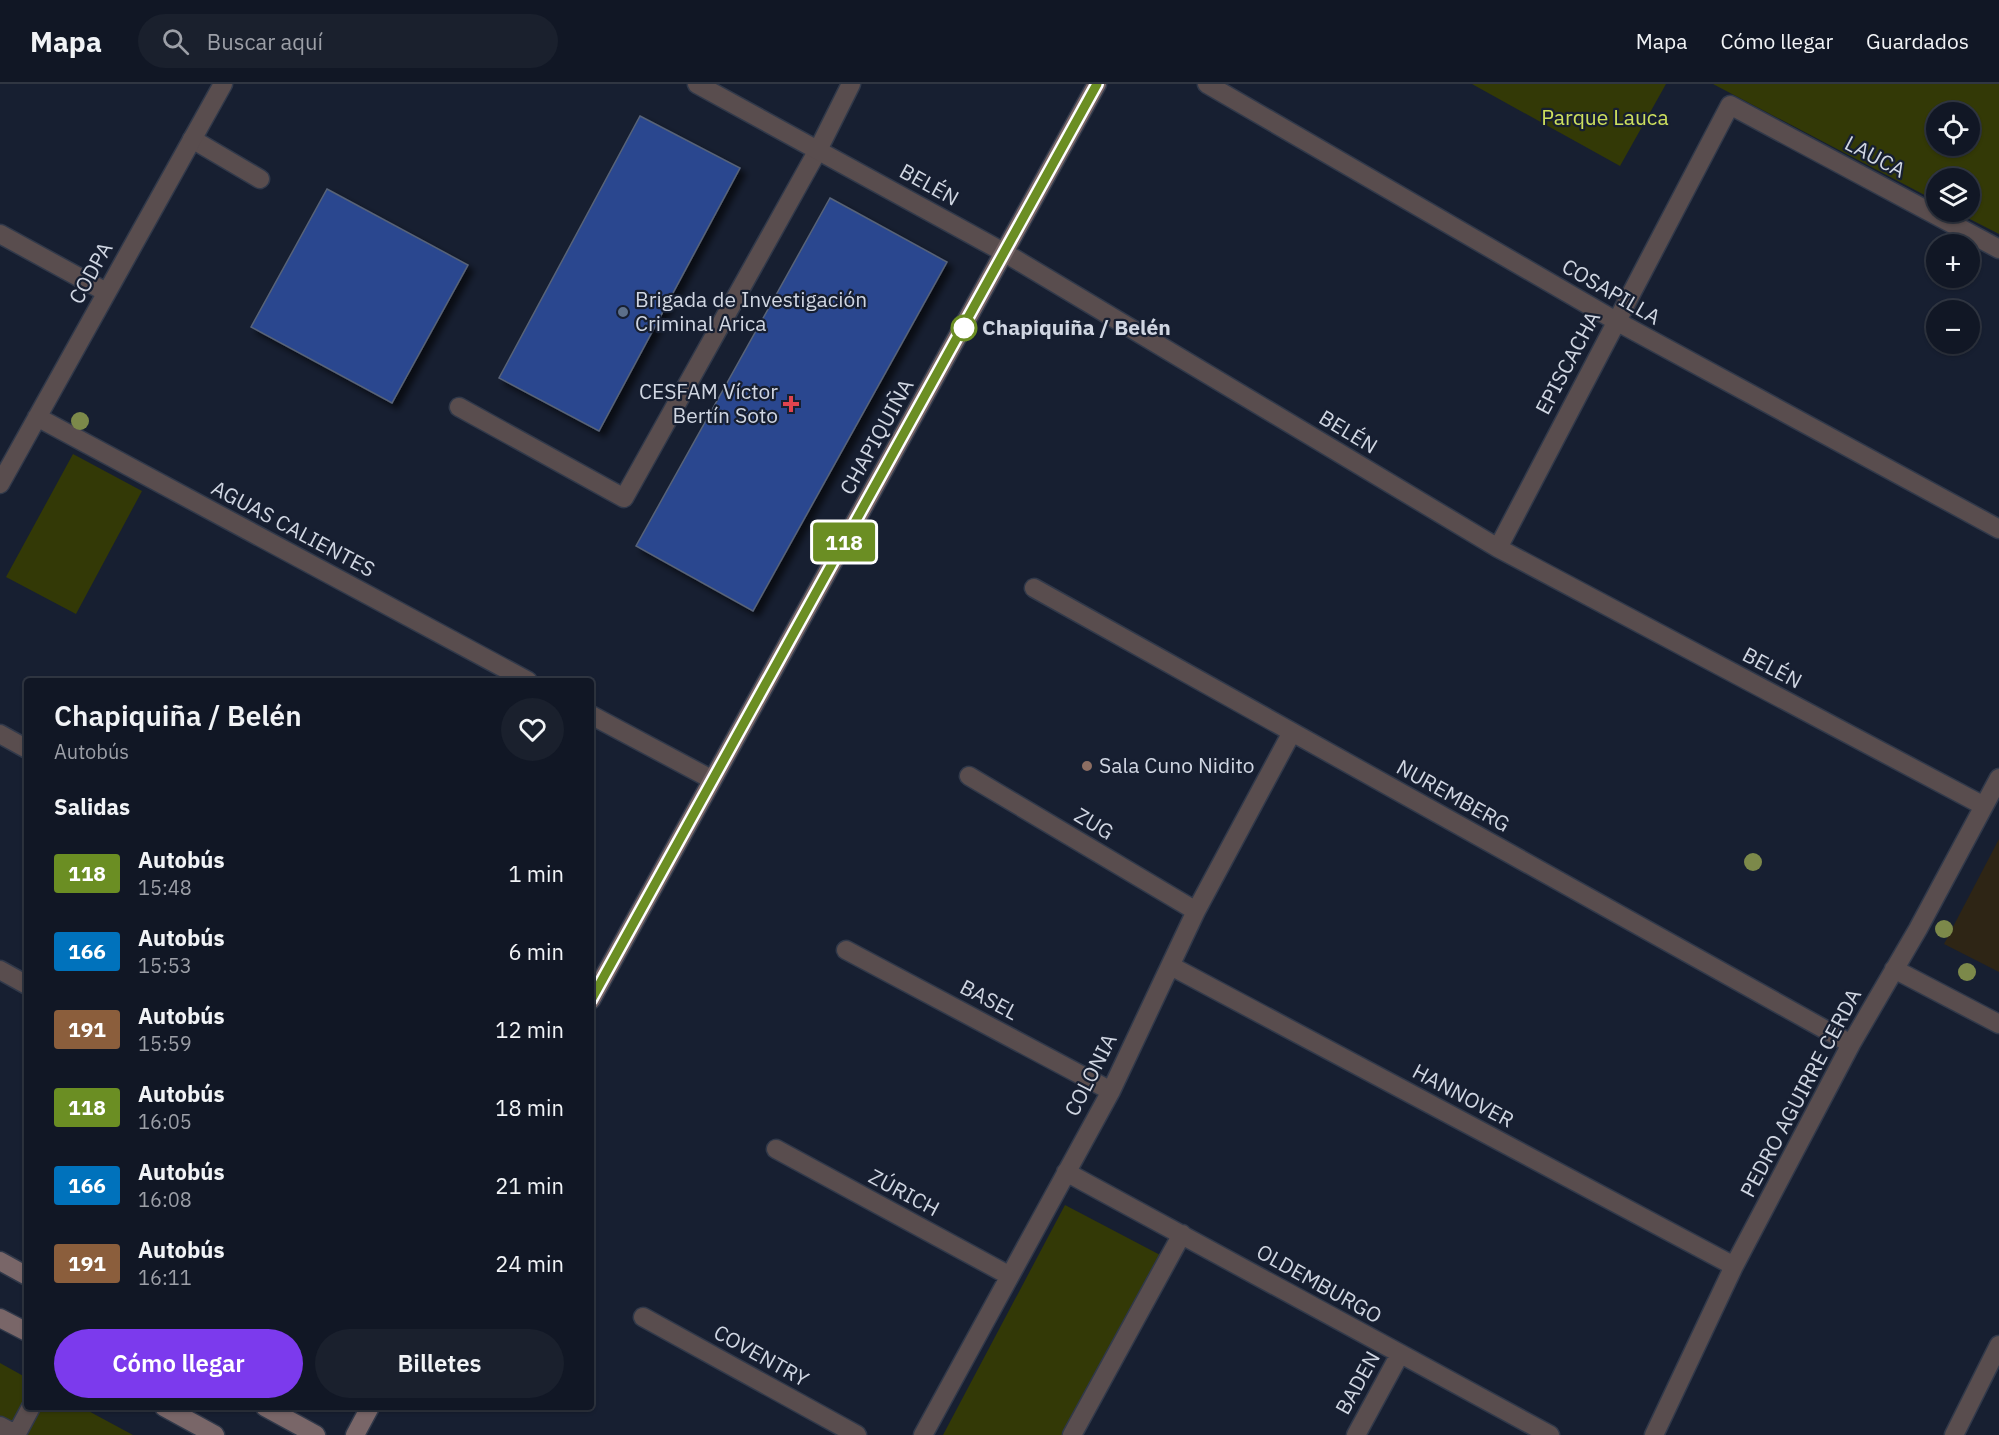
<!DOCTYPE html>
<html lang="es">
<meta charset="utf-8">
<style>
body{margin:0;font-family:"IBM Plex Sans",sans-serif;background:#1a202d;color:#f1f3f6;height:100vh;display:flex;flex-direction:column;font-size:22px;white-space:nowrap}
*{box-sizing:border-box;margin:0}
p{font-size:20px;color:#9c9fa7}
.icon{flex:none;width:33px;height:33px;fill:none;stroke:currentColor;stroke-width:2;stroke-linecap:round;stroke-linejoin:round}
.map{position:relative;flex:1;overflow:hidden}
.drawer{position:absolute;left:24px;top:594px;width:570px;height:732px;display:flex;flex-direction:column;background:#111725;border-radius:6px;box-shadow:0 2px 4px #0004,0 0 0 2px #303642}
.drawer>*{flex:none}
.badge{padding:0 12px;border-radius:4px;font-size:21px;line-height:39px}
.tools{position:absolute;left:1926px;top:18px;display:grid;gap:12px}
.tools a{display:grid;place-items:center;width:54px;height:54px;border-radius:50%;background:#111725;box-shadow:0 2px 4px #0004,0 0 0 2px #303642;font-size:30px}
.map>.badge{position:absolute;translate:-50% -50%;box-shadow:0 0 0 3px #fff}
h2{padding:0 30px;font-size:22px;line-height:54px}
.round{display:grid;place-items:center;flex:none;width:63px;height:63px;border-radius:32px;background:#1a202d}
.headline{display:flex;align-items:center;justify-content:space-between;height:102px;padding:0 30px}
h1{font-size:28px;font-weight:600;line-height:45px}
.action{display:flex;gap:12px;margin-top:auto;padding:12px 30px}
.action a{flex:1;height:69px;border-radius:36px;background:#7c3aed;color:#fff;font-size:24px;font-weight:600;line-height:69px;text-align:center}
.action a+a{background:#1a202d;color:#f1f3f6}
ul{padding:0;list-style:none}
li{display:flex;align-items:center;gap:18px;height:78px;padding:0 30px}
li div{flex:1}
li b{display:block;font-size:22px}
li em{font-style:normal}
li .badge{min-width:66px;font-weight:700;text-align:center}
header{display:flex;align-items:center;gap:36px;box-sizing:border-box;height:84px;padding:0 30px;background:#111725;border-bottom:2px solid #303642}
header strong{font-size:28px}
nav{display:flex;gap:33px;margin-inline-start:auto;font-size:21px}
.search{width:420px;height:54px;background:#1a202d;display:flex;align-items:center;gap:15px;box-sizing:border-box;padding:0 21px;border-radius:33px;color:#9c9fa7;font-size:22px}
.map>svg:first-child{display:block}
.education{fill:#2e2515}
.green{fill:#333906;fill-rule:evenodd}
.building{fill:#29478f;stroke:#586378;stroke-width:1.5;filter:url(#shadow)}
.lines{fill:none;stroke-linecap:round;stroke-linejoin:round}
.lane-casing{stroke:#31394a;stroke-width:21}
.street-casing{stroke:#31394a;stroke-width:21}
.secondary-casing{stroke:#31394a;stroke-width:21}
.lane{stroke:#594d4e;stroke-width:18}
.street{stroke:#594d4e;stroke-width:18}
.secondary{stroke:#796668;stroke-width:18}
.tree{fill:#7c894a}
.line-casing{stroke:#fff;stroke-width:14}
.line{stroke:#6b8e23;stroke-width:9}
.service-dot{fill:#5c6f8a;stroke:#171f31;stroke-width:2}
.stop-dot{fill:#fff;stroke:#6b8e23;stroke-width:3}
.health-dot{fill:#e0444e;stroke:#171f31;stroke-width:2}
.education-dot{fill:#8d6e63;stroke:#171f31;stroke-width:2}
.labels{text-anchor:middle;stroke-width:4.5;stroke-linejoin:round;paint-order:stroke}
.park-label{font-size:21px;fill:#cee05e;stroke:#171f31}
.street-label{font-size:21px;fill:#d0d6e2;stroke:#171f31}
.poi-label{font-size:21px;fill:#d0d6e2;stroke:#171f31;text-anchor:start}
.stop-label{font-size:21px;font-weight:bold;fill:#d0d6e2;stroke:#171f31;text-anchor:start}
</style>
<header>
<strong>Mapa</strong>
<div class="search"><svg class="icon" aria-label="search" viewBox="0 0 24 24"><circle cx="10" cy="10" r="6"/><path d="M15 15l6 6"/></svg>Buscar aquí</div>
<nav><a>Mapa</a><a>Cómo llegar</a><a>Guardados</a></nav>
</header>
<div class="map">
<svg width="1999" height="1351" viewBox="0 0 1999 1351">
<defs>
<filter id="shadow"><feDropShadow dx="5.5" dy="5.5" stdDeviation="3" flood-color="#0009"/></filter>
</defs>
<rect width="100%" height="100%" fill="#171f31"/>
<path class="education" d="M1999,755V888L1944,860Z"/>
<path class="green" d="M1472,0H1666L1620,82Z
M1713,0H1999V150L1956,128H1970V94H1936V117ZM1936,28H1970V62H1936Z
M73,370L142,407L76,530L6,493Z
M1065,1121L1164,1173L1070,1351H943Z
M0,1279L27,1294V1323H81L133,1351H0Z"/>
<path class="building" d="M640,32L740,84L599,347L499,294Z
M327,105L468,181L392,319L251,243Z
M830,114L947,178L753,527L636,462Z"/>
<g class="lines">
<g class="lane-casing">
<path id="lane" d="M192,55L260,95
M459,323L624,414L818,66"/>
</g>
<g class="street-casing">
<path id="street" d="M697,0L1005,169L1498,464L1984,722
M1207,0L1616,237L1999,445
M818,66L851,0
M0,150L106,208
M37,333L528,597
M0,400L223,0
M1498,464L1730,21L1999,165
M1034,504L1851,960
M591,631L711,695
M0,650L27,665
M969,692L1196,827
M846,866L1111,1007
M1171,882L1734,1182
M1894,885L1999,940
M0,886L27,901
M776,1065L1010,1192
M1066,1088L1550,1351
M643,1233L857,1351
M0,1342L17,1351
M16,1351L31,1323
M923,1351L1111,1007L1196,827L1292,648
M1072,1351L1182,1150
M1356,1351L1400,1270
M1654,1351L1734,1182L1851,960L1918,845L1999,694
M1954,1351L1999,1261"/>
</g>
<g class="secondary-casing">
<path id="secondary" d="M591,916L1097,0
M0,1177L27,1192
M0,1234L27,1248
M164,1323L215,1351
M265,1323L316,1351
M355,1351L370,1323"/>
</g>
<use href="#lane" class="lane"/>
<use href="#street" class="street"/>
<use href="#secondary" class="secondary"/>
</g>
<g class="tree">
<circle cx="80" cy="337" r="9"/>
<circle cx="1753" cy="778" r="9"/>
<circle cx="1944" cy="845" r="9"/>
<circle cx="1967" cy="888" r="9"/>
</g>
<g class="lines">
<g class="line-casing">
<path id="line" d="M591,916L1097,0"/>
</g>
<use href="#line" class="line"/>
</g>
<circle class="service-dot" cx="623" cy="228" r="6"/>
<circle class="stop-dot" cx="964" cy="244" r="12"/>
<path class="health-dot" d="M788 311h6v6h6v6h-6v6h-6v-6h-6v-6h6z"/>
<circle class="education-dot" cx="1087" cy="682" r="6"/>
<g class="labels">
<g class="park-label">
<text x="1605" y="41">Parque Lauca</text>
</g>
<g class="street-label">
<text transform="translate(1875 73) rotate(28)" y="7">LAUCA</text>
<text transform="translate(929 101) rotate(29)" y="7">BELÉN</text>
<text transform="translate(91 189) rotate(-61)" y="7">CODPA</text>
<text transform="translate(1611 208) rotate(30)" y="7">COSAPILLA</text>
<text transform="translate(1568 279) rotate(-62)" y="7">EPISCACHA</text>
<text transform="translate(1348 348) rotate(31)" y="7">BELÉN</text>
<text transform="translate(877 353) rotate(-61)" y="7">CHAPIQUIÑA</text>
<text transform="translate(293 445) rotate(28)" y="7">AGUAS CALIENTES</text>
<text transform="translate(1772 584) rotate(28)" y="7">BELÉN</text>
<text transform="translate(1453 712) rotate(29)" y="7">NUREMBERG</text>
<text transform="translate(1094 740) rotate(31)" y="7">ZUG</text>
<text transform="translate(989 916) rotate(28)" y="7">BASEL</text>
<text transform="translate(1091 991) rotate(-63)" y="7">COLONIA</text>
<text transform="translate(1801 1009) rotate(-62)" y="7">PEDRO AGUIRRE CERDA</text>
<text transform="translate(1463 1012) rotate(28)" y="7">HANNOVER</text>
<text transform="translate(904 1109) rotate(28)" y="7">ZÚRICH</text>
<text transform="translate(1319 1200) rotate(29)" y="7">OLDEMBURGO</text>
<text transform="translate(761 1272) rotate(29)" y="7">COVENTRY</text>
<text transform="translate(1358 1299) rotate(-61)" y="7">BADEN</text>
</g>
<g class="poi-label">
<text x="635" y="223">Brigada de Investigación<tspan x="635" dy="24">Criminal Arica</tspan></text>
<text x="778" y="315" text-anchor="end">CESFAM Víctor<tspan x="778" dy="24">Bertín Soto</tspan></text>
<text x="1099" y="689">Sala Cuno Nidito</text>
</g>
<g class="stop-label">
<text x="982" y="251">Chapiquiña / Belén</text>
</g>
</g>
</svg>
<div class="tools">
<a><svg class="icon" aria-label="locate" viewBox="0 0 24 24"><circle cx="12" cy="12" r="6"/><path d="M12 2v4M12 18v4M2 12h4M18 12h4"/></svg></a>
<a><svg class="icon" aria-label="layers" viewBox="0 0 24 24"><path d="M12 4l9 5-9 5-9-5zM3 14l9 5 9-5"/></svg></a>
<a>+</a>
<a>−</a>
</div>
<b class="badge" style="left:844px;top:458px;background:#6b8e23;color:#fff">118</b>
<section class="drawer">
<div class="headline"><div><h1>Chapiquiña / Belén</h1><p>Autobús</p></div><a class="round"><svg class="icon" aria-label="heart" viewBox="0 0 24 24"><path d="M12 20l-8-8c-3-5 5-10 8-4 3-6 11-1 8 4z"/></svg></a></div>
<h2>Salidas</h2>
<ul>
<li><span class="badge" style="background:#6b8e23;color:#fff">118</span><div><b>Autobús</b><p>15:48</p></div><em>1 min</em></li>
<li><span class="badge" style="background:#0072bc;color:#fff">166</span><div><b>Autobús</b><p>15:53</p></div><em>6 min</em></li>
<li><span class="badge" style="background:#8b5e3c;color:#fff">191</span><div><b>Autobús</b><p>15:59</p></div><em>12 min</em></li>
<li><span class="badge" style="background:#6b8e23;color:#fff">118</span><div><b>Autobús</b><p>16:05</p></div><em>18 min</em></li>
<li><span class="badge" style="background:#0072bc;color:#fff">166</span><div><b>Autobús</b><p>16:08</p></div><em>21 min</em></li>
<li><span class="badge" style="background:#8b5e3c;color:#fff">191</span><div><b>Autobús</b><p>16:11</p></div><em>24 min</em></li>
</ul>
<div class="action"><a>Cómo llegar</a><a>Billetes</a></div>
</section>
</div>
